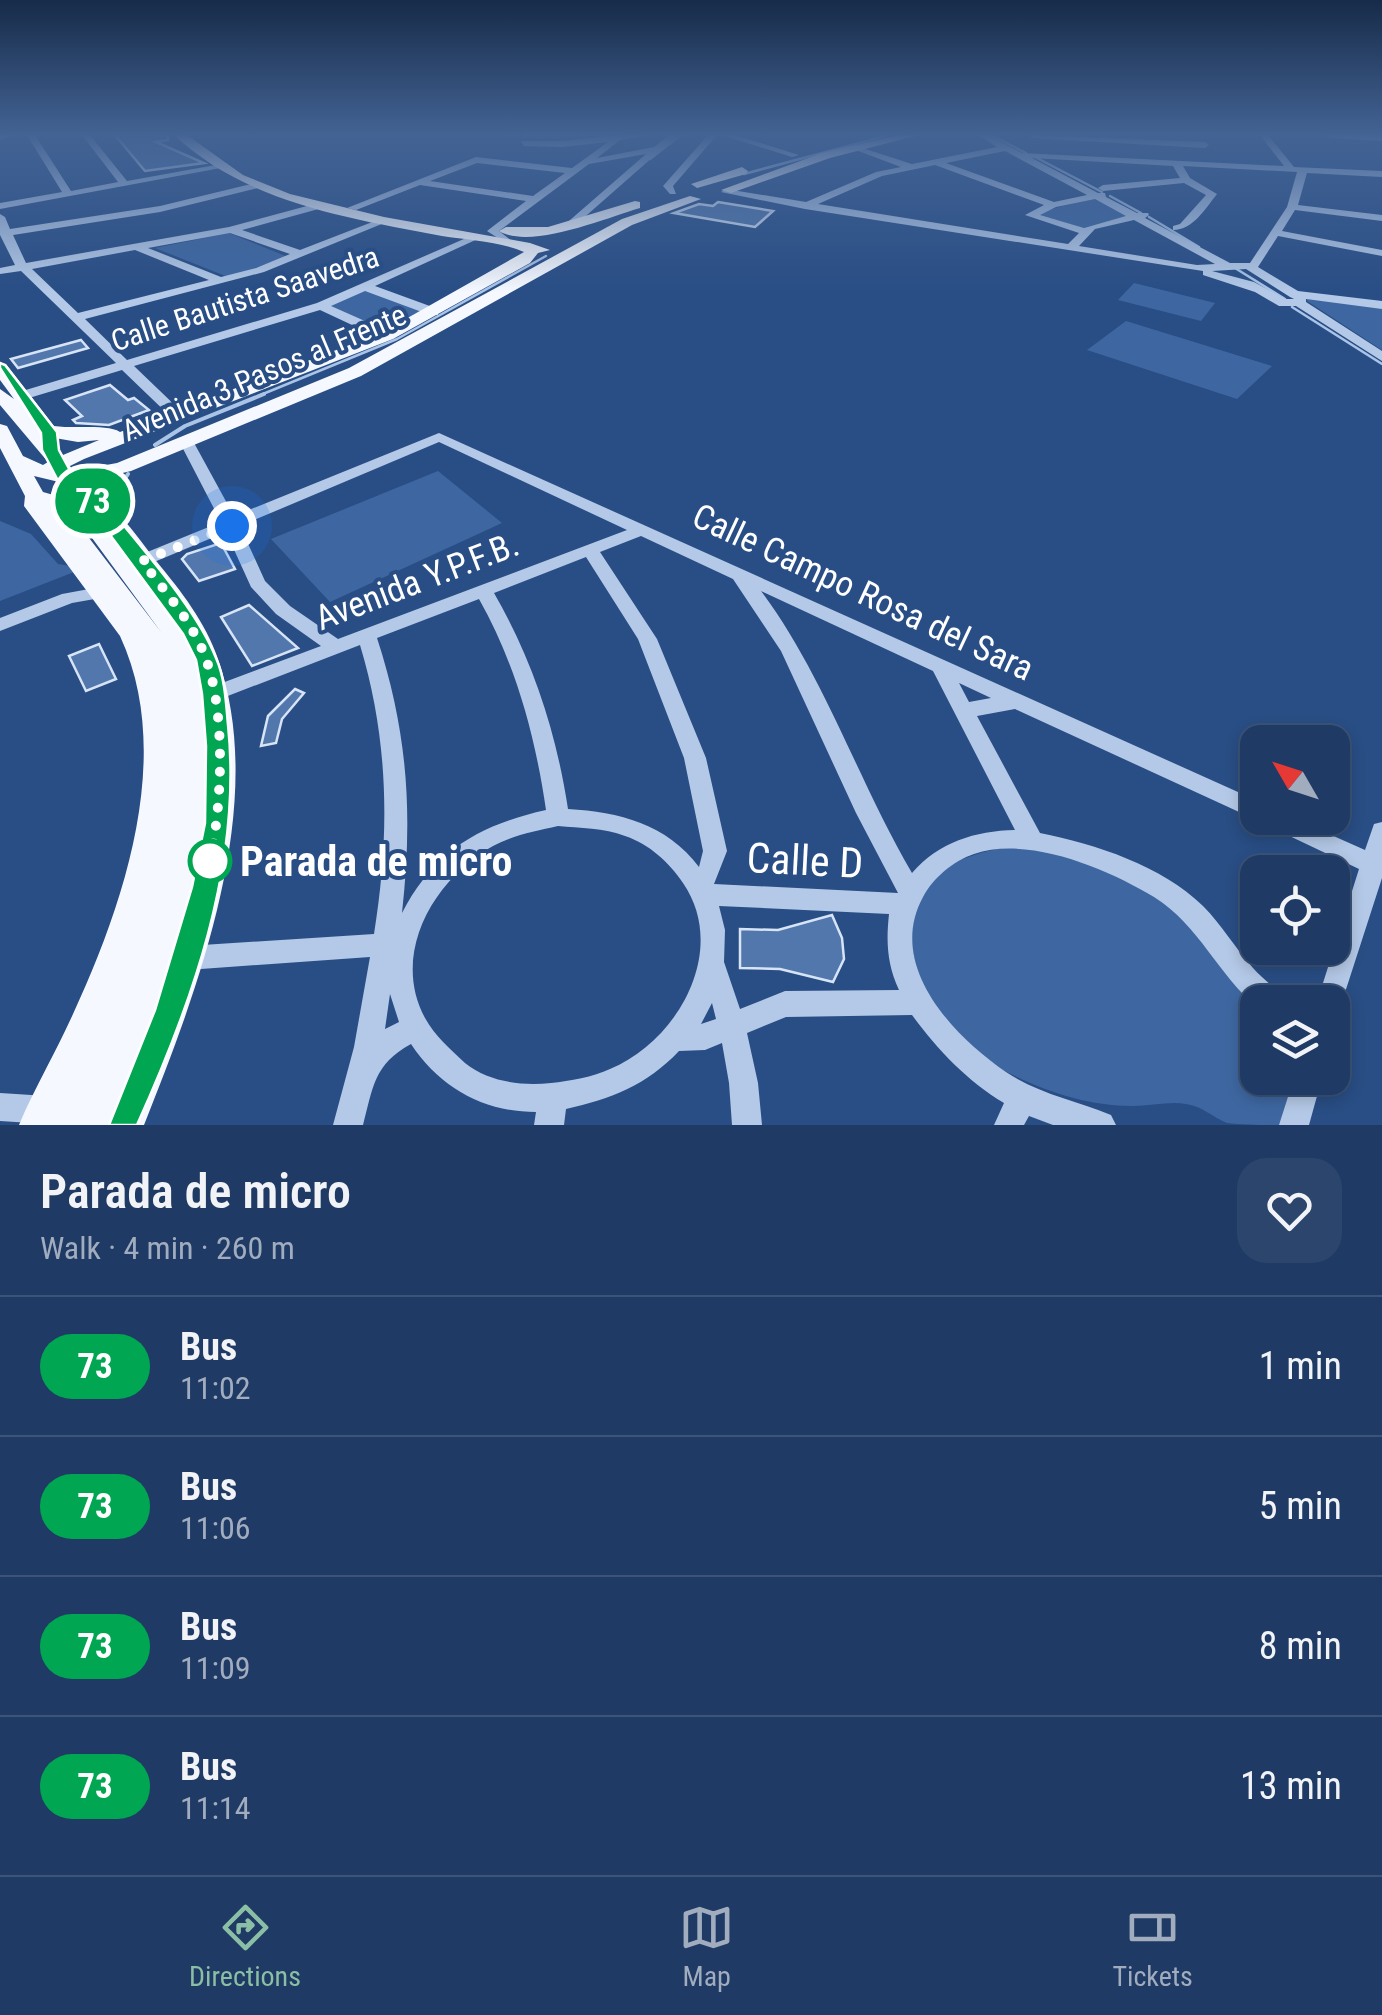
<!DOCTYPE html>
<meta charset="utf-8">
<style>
body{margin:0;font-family:"Roboto Condensed",sans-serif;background:#2c456d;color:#f1f3f6;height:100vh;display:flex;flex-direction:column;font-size:38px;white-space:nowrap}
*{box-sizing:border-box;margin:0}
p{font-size:32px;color:#a1adbf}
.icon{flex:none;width:55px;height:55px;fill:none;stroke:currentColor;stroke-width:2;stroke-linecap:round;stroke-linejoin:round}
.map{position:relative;height:1125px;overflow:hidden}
.side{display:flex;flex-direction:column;background:#1f3a64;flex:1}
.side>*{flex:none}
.badge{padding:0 20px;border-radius:32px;font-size:35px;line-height:65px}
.needle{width:65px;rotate:309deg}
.tools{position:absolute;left:1240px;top:725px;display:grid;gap:20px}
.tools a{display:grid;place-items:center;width:110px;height:110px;border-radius:20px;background:#1f3a64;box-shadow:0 5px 15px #0003,0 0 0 2px #3c5478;font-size:50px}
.you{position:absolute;width:50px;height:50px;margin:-25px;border:8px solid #fff;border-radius:50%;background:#1a73e8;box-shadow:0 0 0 15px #1a73e833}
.map>.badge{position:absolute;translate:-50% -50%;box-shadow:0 0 0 5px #fff}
.round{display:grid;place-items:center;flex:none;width:105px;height:105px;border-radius:30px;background:#2c456d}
.headline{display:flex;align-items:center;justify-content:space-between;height:170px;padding:0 40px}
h1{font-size:48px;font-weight:600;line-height:75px}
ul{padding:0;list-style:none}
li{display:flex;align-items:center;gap:30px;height:140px;padding:0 40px;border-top:2px solid #3c5478}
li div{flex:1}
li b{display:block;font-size:38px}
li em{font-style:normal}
li .badge{min-width:110px;font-weight:700;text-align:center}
.tab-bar{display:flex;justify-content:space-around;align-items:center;height:140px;border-top:2px solid #3c5478;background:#1f3a64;font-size:28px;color:#a1adbf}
.tab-bar a{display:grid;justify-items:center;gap:5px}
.tab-bar .active{color:#8abfa5}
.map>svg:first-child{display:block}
.green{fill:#3e67a1}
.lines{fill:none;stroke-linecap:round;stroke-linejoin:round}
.stream-far1{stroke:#a9c4e7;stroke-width:2.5}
.stream{stroke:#a9c4e7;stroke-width:4}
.building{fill:#5277ac;stroke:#d7e4f6;stroke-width:2.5}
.minor{fill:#b4c9e7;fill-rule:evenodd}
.major{fill:#f5f8fe;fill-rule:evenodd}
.rail{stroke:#fff;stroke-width:2.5;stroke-dasharray:10 4;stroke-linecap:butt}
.line{fill:#00a651;stroke:#fff;stroke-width:2.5}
.walk{stroke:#fff;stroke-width:10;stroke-dasharray:0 18}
.stop-dot{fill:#fff;stroke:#00a651;stroke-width:5}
.labels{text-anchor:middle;stroke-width:8;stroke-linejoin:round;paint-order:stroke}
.far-street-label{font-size:30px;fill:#fff;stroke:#294e85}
.street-label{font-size:35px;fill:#fff;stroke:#294e85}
.near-street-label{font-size:42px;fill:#fff;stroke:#294e85}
.near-stop-label{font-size:42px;font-weight:bold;fill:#fff;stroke:#294e85;text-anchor:start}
</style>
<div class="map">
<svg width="1382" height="1125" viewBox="0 0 1382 1125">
<rect width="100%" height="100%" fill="#294e85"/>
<path class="green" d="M1099,196L1134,215L1083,228L1034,214Z
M229,233L288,257L228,277L155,248Z
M1134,283L1215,303L1201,321L1118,300Z
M369,289L426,312L383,331L327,306Z
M1307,299L1382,307V350L1307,301Z
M1126,321L1272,366L1237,399L1087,350Z
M438,471L502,523L330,602L271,539Z
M0,521L31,534L58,564L70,566L74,572L0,601Z
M1013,846C1058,852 1127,871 1165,899C1193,921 1232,974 1257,1003L1258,1078H1294L1280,1125C1265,1125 1242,1125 1227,1123C1214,1118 1202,1106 1186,1104C1170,1101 1150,1106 1133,1106C1087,1106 1043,1091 1003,1070C945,1041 889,957 921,893C936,862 983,851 1013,846Z"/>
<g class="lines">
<path class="stream-far1" d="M991,135L1026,153
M1035,157L1102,192
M650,159L681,135
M744,174L889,135
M1110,196L1141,213
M1149,217L1199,247
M1235,268L1285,299
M1292,307L1382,364
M258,396L397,339L546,256"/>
<path class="stream" d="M155,445L185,426L264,394
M118,489L128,474"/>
</g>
<path class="building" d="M115,135H168V140L156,142L204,163L145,171Z
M718,202L773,211L755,227L674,213L699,204L713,206Z
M81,340L88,348L18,368L11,359Z
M110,385L128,400L134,398L149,410L109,425L76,423L73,420L82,416L65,400Z
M221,543L235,569L199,581L182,559L187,554Z
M249,605L298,648L252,666L221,617Z
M99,644L116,679L86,691L69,656Z
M295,689L304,693L282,719L276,743L261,746L268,716Z
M832,915L842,938L844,959L833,982L780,969L740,968V929L778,930Z"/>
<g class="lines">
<path class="minor" d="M0,135H14L0,140Z
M27,135H35L71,191L118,182L82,135H90L127,181L221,164L226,167L0,209V203L62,192Z
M620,135H648L620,140L597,158L654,147L669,135H678L571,229L562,227L646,154L589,164L499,231L512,241L507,244L487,231L526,201L420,185L356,210L347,208L476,157L572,168L608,142L562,147L524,146L521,141H562ZM477,163L565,173L533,196L430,181Z
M708,135H717L673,186L676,194H670L663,186Z
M722,135H735L799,155L792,157Z
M978,135H988L1022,153L1284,166L1260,135H1268L1294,167L1382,171V177L1307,173L1298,205L1382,215V221L1295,210L1282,231L1382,250V256L1278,236L1258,267L1298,291L1382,301V309L1306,299V302L1382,351V361L1296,306H1279L1255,292L1203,275V271L805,209L721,192L726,189L806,202L876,172L901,167L853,149V145L912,164L997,147ZM1005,151L1087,195L1054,202L946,163ZM1032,158L1173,166L1180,178L1103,185L1098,188L1103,191L1184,183L1206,195L1180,224L1173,226V230C1193,230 1205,209 1217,194L1190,178L1183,166L1297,172L1287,207L1250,263H1230L1145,218L1149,215L1148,213H1137L1106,197L1105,193H1098ZM935,165L1044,205L1025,215L1079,233L1068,244L818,204L882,176ZM1095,199L1126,216L1084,228L1040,215L1056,207ZM1134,220L1215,264L1197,265L1079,246L1095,229ZM1246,269L1290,297L1294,299H1285L1254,282L1212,271Z
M1028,135L1205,142L1209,145L1205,148L1032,138Z
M1326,135H1382V141L1330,138Z
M255,183L260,186L258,188L160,212L13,235L26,263L229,227L318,203L323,206L322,208L242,230L300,250L380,219L389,221L264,272L85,319L127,360L317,303L473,235L482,237L375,286L438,309V315H430L365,291L331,306L392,333V339H382L320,310L134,366L183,413V419H173L122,370L29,398H19V392L116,363L21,271L0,274V268L15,265L0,235V214L5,217L10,229L160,206ZM230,233L290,254L256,268L221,277L148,248ZM135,250L209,280L78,313L32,269Z
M439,433L1258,801V818H1293L1365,850L1374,824L1382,822V878L1339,1011L1332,1014V1002H1317L1359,869L1264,824L1261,819L1250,817L1015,709L977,716L1040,833C1096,844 1162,866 1203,906C1222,925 1235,948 1253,968C1263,980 1278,988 1284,1002H1258V1008C1218,975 1199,925 1154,897C1108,869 1028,835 974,854C953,861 933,878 923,897C886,965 952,1035 1006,1072C1039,1094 1075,1100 1111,1115L1116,1125H1053L1029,1116L1024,1125H994L1004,1103C966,1080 938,1050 912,1015L786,1017L747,1033L758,1083L762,1125H732L729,1083L722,1043L705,1050L679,1051C647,1085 611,1099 566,1109L564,1125H534L536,1112C484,1112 440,1088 411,1044C374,1064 373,1087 363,1125H333L354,1047L370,957L187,970L178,966L174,958L178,950L187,946L374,934C390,835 389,741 360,645L220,699H206L203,694L206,689L321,646L276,614L251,587L226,532L147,565L141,566L132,561L135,557L221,522L179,441L181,438H191L193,441L234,516ZM439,442L627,530L338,639L290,606L265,581L240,526ZM641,536L733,579L781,651L856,813L898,893L714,884L727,851L706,758L657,639L600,552ZM586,557L638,639L684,758L703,851L699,867C667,824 619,812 568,809C556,731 533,661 494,593ZM761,591L933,671L1015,830C975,831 939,842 912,873C858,781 825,677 761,591ZM479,599C516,665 535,735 546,810C479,825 434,851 402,913C413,814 408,733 377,638ZM959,683L991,698L969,702ZM558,826C580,828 604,828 625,836C649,844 669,862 683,883C729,950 678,1041 610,1069C593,1077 570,1081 551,1083C521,1086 489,1082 465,1063C450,1049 435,1036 425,1018C390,953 435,878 493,846C513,835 536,831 558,826ZM719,906L889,914C886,942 887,964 899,990L785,991L740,1009L724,962L725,930ZM390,994L399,1022L385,1029ZM712,1003L716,1019L701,1024Z
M100,587L109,593L106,597L72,603L0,631V618L62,594Z
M1294,1078H1322L1309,1125H1279Z
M0,1093L47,1096L57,1100L61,1110L57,1120L47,1124L0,1121Z"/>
<path class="major" d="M174,135H187L243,175L290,194L384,217L530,243L550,250L538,253L530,263L393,339L84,459L70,466L73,471L117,463L349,368L622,219L690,196L701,199L632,225L361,376L131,471L80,483L83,489C115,501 136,536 157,562C181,591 206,623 218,659C269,805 198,989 144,1125H19C35,1087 56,1052 73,1014C124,904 175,754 120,636L24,506L25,496L0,448V424L7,426L23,456L43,465L48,462L0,405V389L14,399L0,380V363L6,364L54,426C73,429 107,424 120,432L381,333L524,252C502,242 468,240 442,236C348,218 247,203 174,135ZM49,437L78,442L99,440L63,455ZM34,476L59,482L81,523L161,632L57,496L43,492Z
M899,135H919L830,158L731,193L721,190L822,153Z
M742,167L748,171L746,174L697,188L691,184Z
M635,201L640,202V208C606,218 530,250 499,231L506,227H548Z"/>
<path class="rail" d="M509,135H608"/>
</g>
<linearGradient id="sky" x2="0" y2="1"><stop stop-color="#172b49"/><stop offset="0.46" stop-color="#436394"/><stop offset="1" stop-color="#436394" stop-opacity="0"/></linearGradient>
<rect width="1382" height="292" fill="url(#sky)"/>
<path class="line" d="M0,363L5,365L57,432L59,450L80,489L101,497C137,544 195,605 216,658C225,678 226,703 228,725C243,866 190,1008 137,1125H109L155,1010L192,887L205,823L206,746L202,694L196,660L183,634L88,505L66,496L42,450L41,433L0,368Z"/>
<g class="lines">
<path class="walk" d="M210,861C222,805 226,714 206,659C193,622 165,592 142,561L232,526"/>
</g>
<circle class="stop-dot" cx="210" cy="861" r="20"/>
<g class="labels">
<g class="far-street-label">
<text transform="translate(245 299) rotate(-18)" y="10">Calle Bautista Saavedra</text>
<text transform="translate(264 373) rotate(-23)" y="10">Avenida 3 Pasos al Frente</text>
</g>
<g class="street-label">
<text transform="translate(417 581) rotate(-21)" y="12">Avenida Y.P.F.B.</text>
<text transform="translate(863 592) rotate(25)" y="12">Calle Campo Rosa del Sara</text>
</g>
<g class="near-street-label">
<text transform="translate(805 860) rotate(3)" y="15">Calle D</text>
</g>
<g class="near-stop-label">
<text x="240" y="876">Parada de micro</text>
</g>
</g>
</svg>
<div class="tools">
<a><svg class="needle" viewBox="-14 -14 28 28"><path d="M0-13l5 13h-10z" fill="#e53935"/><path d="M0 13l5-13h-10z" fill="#a1adbf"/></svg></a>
<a><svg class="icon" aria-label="locate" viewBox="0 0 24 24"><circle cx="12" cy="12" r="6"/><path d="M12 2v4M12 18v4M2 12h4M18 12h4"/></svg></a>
<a><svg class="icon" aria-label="layers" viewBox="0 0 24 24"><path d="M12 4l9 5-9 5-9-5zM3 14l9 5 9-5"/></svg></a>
</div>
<div class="you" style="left:232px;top:526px"></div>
<b class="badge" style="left:93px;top:501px;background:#00a651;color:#fff">73</b>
</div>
<section class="side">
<div class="headline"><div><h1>Parada de micro</h1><p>Walk · 4 min · 260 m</p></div><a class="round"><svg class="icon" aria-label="heart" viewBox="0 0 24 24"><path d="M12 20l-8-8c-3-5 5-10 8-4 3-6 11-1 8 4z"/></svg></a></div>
<ul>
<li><span class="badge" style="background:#00a651;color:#fff">73</span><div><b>Bus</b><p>11:02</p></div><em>1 min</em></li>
<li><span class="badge" style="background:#00a651;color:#fff">73</span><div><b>Bus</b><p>11:06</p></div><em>5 min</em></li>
<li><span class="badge" style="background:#00a651;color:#fff">73</span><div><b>Bus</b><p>11:09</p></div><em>8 min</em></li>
<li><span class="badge" style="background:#00a651;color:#fff">73</span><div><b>Bus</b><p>11:14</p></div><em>13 min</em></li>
</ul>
</section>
<nav class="tab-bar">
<a class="active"><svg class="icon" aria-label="directions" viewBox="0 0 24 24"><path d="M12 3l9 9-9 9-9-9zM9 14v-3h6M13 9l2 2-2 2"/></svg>Directions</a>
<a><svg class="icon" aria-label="map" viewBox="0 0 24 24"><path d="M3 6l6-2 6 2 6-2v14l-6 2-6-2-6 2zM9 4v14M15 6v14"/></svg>Map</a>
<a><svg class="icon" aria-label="tickets" viewBox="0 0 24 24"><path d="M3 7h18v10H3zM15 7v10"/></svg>Tickets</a>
</nav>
